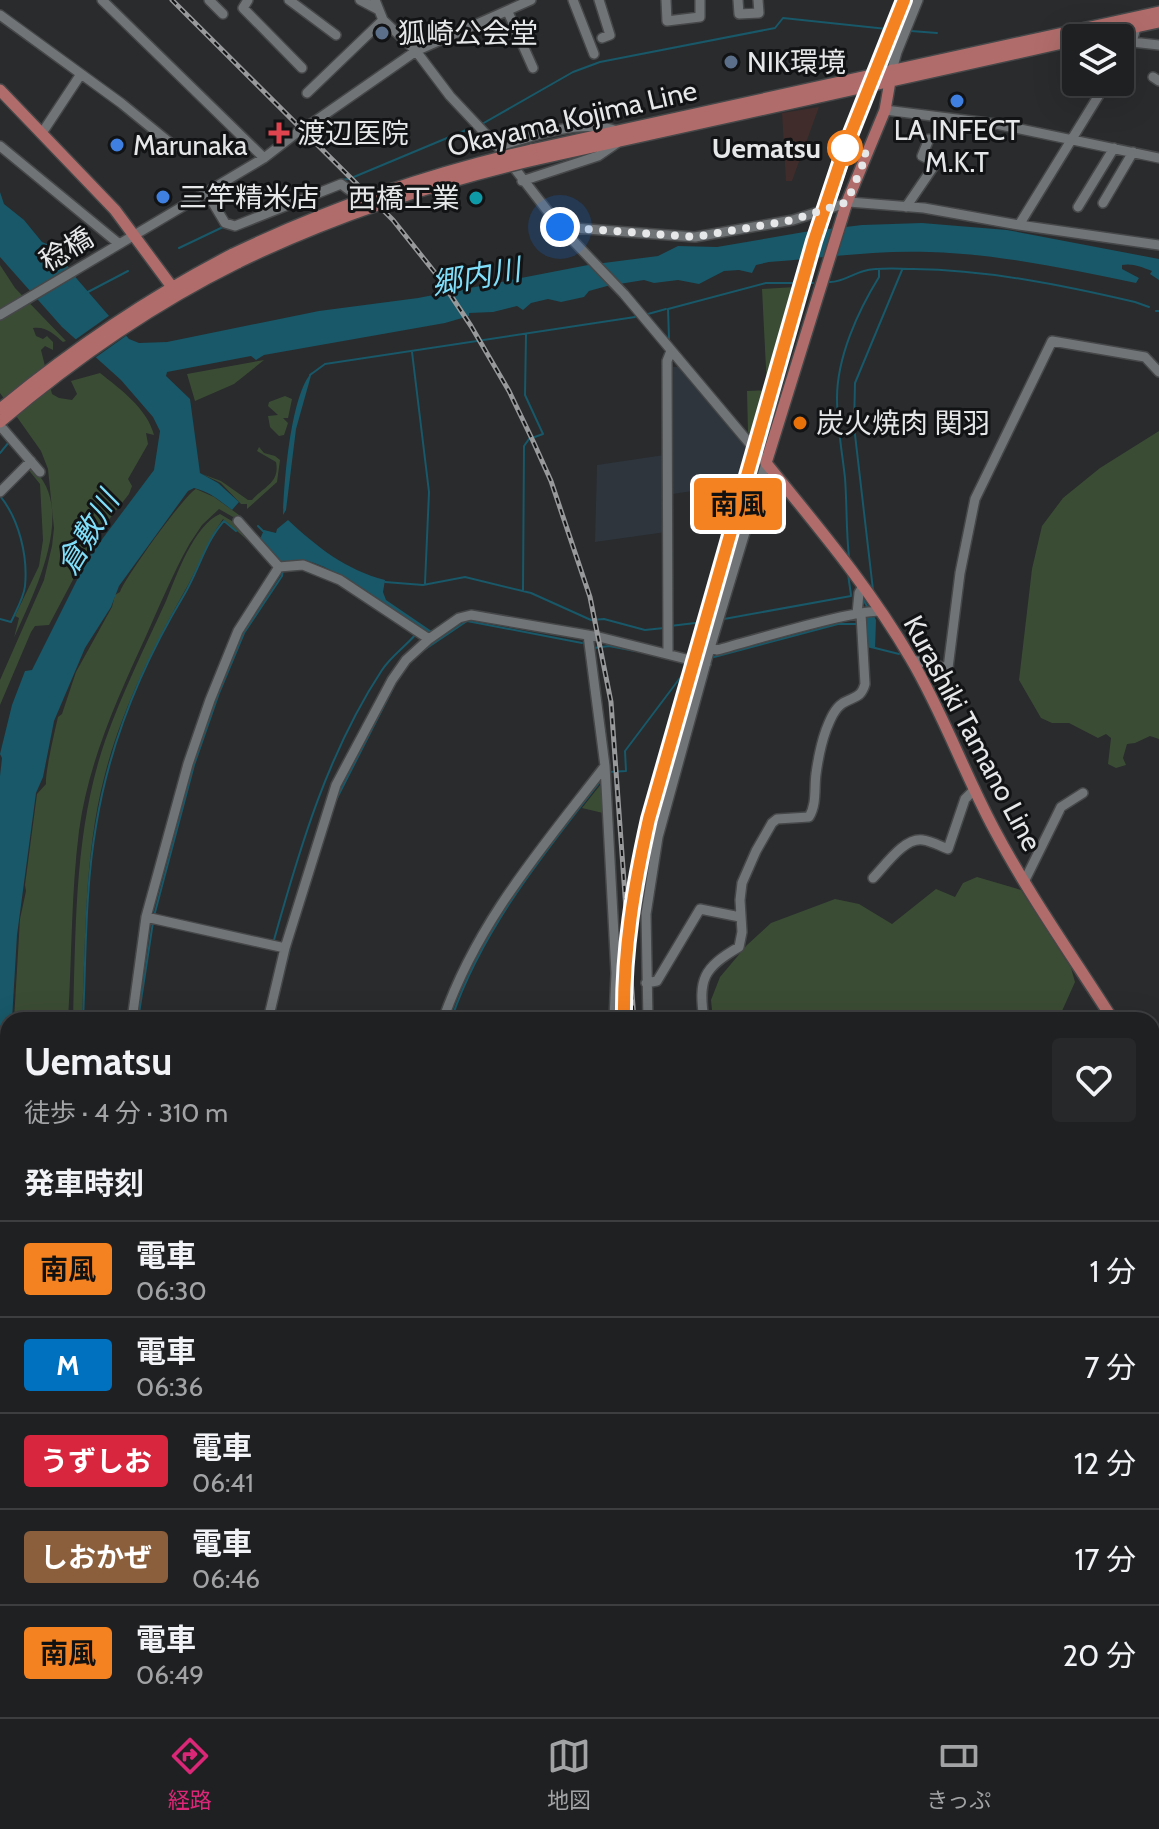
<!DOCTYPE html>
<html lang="ja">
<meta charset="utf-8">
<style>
body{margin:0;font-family:Cabin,"Noto Sans JP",sans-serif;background:#27282a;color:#f1f3f6;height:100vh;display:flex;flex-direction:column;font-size:30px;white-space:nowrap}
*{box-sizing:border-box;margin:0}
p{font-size:26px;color:#a1a3a5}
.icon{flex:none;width:44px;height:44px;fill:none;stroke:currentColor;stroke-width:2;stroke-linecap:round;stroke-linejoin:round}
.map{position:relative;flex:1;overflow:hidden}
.details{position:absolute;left:0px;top:1012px;width:1160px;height:706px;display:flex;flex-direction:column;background:#1f2022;border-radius:24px 24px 0 0;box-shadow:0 8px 32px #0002,0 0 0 2px #3c3e40}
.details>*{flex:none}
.badge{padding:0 16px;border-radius:6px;font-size:28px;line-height:52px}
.buttons{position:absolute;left:1062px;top:24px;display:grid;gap:16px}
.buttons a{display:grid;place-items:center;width:72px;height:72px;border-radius:8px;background:#1f2022;box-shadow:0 8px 32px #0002,0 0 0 2px #3c3e40;font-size:40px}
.you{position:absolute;width:40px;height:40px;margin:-20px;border:6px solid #fff;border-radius:50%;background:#1a73e8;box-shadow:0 0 0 12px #1a73e833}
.map>.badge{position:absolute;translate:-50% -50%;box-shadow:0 0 0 4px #fff}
h2{padding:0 24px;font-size:30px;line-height:72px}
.round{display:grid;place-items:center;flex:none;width:84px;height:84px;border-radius:8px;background:#27282a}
.summary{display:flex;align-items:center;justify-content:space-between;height:136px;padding:0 24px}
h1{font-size:38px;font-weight:700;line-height:60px}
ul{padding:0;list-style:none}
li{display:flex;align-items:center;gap:24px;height:96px;padding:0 24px;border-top:2px solid #3c3e40}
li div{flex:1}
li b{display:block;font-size:30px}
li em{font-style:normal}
li .badge{min-width:88px;font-weight:700;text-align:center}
.tab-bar{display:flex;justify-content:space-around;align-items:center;height:112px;border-top:2px solid #3c3e40;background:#1f2022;font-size:22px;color:#a1a3a5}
.tab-bar a{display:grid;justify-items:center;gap:4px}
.tab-bar .on{color:#db2777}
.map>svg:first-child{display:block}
.commercial{fill:#402c2b}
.built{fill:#2e353c}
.green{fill:#3b4c34}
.water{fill:#185868}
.pier{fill:#292b2d}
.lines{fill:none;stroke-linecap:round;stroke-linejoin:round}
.stream{stroke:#185868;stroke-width:2}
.minor-casing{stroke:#454748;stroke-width:12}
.major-casing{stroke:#454748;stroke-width:14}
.minor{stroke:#717477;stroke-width:9}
.major{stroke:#b06c6a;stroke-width:11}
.rail-casing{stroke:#97999b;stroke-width:5}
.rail{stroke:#121314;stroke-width:2;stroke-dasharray:6;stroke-linecap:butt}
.major-bridge-casing{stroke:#454748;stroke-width:14;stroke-linecap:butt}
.major-bridge{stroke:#b06c6a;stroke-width:11}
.line-casing{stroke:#fff;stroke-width:18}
.line{stroke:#f58220;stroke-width:12}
.walk{stroke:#e5e7e8;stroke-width:8;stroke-dasharray:0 14.4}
.service-dot{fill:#5c6f8a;stroke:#121314;stroke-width:3}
.shop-dot{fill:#3f7fe0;stroke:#121314;stroke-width:3}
.health-dot{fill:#e0444e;stroke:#121314;stroke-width:3}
.stop-dot{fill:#fff;stroke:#f58220;stroke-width:4}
.culture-dot{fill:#0f9aa8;stroke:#121314;stroke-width:3}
.food-dot{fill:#e8710a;stroke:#121314;stroke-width:3}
.labels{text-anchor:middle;stroke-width:6;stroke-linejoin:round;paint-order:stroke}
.poi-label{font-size:28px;fill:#e5e7e8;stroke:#121314;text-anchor:start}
.street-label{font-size:28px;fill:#e5e7e8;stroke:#121314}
.stop-label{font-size:28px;font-weight:bold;fill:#e5e7e8;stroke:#121314;text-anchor:end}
.water-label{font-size:30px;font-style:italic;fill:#7fdef9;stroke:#121314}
</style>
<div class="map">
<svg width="1159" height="1717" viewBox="0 0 1159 1717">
<rect width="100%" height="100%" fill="#292b2d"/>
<path class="commercial" d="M819,107L792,181H786L782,113Z"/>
<path class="built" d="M671,367H680L748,446L739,484L666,495V532L595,542L597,465L671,454Z"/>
<path class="green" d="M0,265L15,288L66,341L63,342C54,334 46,326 33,328L36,336L43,339L47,336L53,342V350L45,346L41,350L52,394L59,398L72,400L77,394L71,381L100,373C120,389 147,408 154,435L146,433L148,444L128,479L132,486L129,494L96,536L49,625L35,626L31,632L0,705V680L44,580L52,546L54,528L48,469L41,451L0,393Z
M796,287L767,388L762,289Z
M264,360L234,384L195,401L187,374Z
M767,390L752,437L748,432L747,391Z
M285,396L292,399L288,418H283L288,423L284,435L279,436L270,427L268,416L278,415L268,406L269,402Z
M1159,431V739L1150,736L1135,743L1127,744L1123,758L1126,765L1116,768L1108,764L1111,738L1106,734L1098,738L1069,723H1052L1041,718L1019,680L1032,569L1042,526L1063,498L1100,468Z
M259,447L264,453L275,456L280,460L277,482L247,509V504H241L221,483L202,474L221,481L248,500H252C264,486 280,483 276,462L257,451Z
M31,467C79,507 34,593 14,638L19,618L15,616L39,566L43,540L40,484L27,468Z
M196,489L214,497L239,515L233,517L219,509L202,525L190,543C173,573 160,605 146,636C117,699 88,763 79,831C71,894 72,957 68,1020H14L20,919L26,891L25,885L37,794L46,784C45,773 55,730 58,717L62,714L76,672L112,607L115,595L120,592C124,579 185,494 196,489Z
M220,514L237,524L266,556L223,519C206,543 198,569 183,594C151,651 120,714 104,778C84,856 86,940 82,1020H73C76,927 74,831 105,741C122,693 145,647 166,601C176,576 194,525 220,514Z
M601,784L603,813L582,808Z
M977,877L1021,890L1071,968L1075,982L1058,1020H713L711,1000L720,977L747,945L771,923L835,899L859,904L892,924L936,889L955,897L963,883Z
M0,1425L8,1486V1527L0,1490Z
M1152,1555L1159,1578V1605L1152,1607Z
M117,1710H185L189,1717H120Z"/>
<path class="water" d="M0,192L4,204L24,220L42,242L54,247L77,279L129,339L139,343L167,342L319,311L418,298L588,265L658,256L678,246L717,247L804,232L862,225L922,223L1007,230L1159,259V280L1150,274L1152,271C1142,267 1132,263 1122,265V269L1139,278L1136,283C1067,269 999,254 929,252C875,250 822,258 769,262L756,265L752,273L739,270L724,271L699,284L678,280L654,283L644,280L607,286L589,291L584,297L561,302L548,299L531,303L523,310L517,306L493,312L469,313V316L445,323L264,355L256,360L251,356L167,372L166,376L190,399L200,473L218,483L239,502L232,510C219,500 210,492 194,488L188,491L119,586L111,607L85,648L54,721L43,777L36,793L17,935L12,1020H8V1474L0,1417V776L2,758L0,754L12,705L25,671L32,670L88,558L154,470L160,431L153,417L121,380L62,327L0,257Z
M312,372L296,429L286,510L283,515C284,485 290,396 312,372Z
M288,520C317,547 346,570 385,580L383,592L386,600L433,632L432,634L420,628C394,610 330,562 301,560C294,560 288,562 282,562L260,539L264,530L276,533L277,529Z
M873,614L876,620L875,649L866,647L865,617Z
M1159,1662V1717H1099L1103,1710H1152V1666Z
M77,1710H116L119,1717H80Z"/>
<path class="pier" d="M113,313L130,333L92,360L72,342Z"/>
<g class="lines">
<path class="stream" d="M911,31L937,33
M482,124L573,72L600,62L775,28L783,18L887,29
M339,180L349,179L471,128
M179,248L223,227
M829,282C841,283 852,274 864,271C879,267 898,269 914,269C988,270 1062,285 1135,302L1149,307
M86,293L128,271
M1156,311H1159
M648,314L666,309
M669,339L668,309L766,283H813
M412,352L429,492L425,583
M310,375L325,364L635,317
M0,453L9,442
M0,496C19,519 28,556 25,586C24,597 16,611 11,622L0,619
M258,526L265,533
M849,557C846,530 847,504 845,478C842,451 837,425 837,398C837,357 858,311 879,277V269
M848,574L851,595
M385,582L423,585L465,577L531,593L591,620L604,619L645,630L664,628
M523,590L524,446L529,439L543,434L525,395L526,335
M873,590L854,426L855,383L902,270
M862,597L868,608
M724,619L851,596
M670,626L712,621
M594,648L609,646L635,651
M875,648L899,654
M421,652L467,621L582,643
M714,657L838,624H857
M610,772L626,771L625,751L689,666L684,662
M336,800L393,688
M154,916L194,765L219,693L244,633L282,576L283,569
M274,940C300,847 328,752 382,670C391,656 405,647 416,634
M287,960L292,940
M83,1020C86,956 85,889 96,826C109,745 142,665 184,595C199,570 205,542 224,521L236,531
M138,1020L153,922
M273,1020L275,1009
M451,1020C481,931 541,857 599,783
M1152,1394L1159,1413
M1152,1416H1159
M1152,1481L1159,1478
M0,1568L8,1608
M200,1710L204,1717
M227,1710L231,1717
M360,1710L364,1717
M623,1710L633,1717
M1065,1717L1069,1710
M1076,1717L1079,1710"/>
<g class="minor-casing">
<path id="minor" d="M102,0L264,158
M209,0L223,14
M248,0L243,8L302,68
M289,0L336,35
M360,0L377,9
M375,0L383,20L416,51L450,96L498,147L560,227L624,294L766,463L710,648L658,837L646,914L648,1020
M573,0L594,54
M599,0L610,35L602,38
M666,0L667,21L700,17V0
M738,0L739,14L759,13L758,0
M508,12L533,68
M0,15L121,103L175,147
M1132,42L1159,45
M1120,61L1132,42L1137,24
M892,70L897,52L918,0
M1153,77L1159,81
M307,93L383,20
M885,110L996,124L1159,158
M311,124L416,51L531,0
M42,133L81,74
M0,146L118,243
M498,147C530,136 584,118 617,131
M522,181L598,156L617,143
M207,193L225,223L235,226L341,184L349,190
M1103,203L1133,152
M906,207L936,163L922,156L929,139
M1078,207L1114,148
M1019,225L1107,82
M560,227L695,237L793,220L849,202L924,208L1019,225L1159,245
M0,315L264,158L299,131
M3,429L40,472
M0,492L31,461
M238,521L279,567
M857,614L859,593L863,586
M588,635L605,766L616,973L614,1020
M710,648L717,650C744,643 865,606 882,612
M668,653L667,361L671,351
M912,660L948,668L960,573L975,499L1052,341L1145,357L1159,372
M873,878C885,866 904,837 923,840C931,841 940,846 948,849L965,799L975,789
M1024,882L1061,807L1083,793
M146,917L285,948
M646,983L657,981L700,909L740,917
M132,1020L146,917L188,764L210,700L238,631L279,567L303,565L340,580L429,639
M268,1020L285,948L336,785L392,680L406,660L429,639L459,618L471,615L599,637L706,664
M443,1020C477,922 542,848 605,766
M704,1020C698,979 703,968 739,947L742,932L740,900L742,883L756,851L772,823L777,819L809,817C817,804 814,788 816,774C818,759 821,744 826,730C830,720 834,709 843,703C855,696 861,698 865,684L861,614
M1152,1131L1159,1130
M1152,1237L1159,1236
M1152,1344L1159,1343
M1152,1476L1159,1473
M1152,1632L1159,1629
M0,1696L8,1700
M32,1710L35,1711
M354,1710L359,1717
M646,1710L655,1717
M741,1710V1717
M766,1710L782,1717
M875,1710L892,1717
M605,1717L607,1710
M674,1717L676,1710
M904,1717L907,1710
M995,1717L1000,1710
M1058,1717L1062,1710
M1088,1717L1091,1710"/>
</g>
<g class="major-casing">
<path id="major" d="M1084,38L1159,22
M892,70L885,110L847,202L766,463C817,526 870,588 911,659C943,713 964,773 994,829C1029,895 1073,957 1113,1020
M0,90L115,210L175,291
M531,150L1159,12
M534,160L1076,40
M0,409C73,349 149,297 233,254
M0,422C74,359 152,305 239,262
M1152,1080L1159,1091"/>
</g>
<use href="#minor" class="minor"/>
<use href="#major" class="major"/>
<g class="rail-casing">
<path id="rail" d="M172,0L393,220L440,279L471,326L509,391L533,441L551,481L590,597L611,702L634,1020
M635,911L653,820L806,283L866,106L908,0
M617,1717L619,1710
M632,1717L634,1710"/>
</g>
<use href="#rail" class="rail"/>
<g class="major-bridge-casing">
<path id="major-bridge" d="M233,254C329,208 427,174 531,150
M239,262C334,216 431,184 534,160"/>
</g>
<use href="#major-bridge" class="major-bridge"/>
</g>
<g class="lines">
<g class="line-casing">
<path id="line" d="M624,1020C623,951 634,886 649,819L814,241L845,148L904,0"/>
</g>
<use href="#line" class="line"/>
<path class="walk" d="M560,227L695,237L793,220L847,202L867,154L845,148"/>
</g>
<g class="service-dot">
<circle cx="382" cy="33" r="8"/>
<circle cx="731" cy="62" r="8"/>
</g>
<g class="shop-dot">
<circle cx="957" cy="101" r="8"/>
<circle cx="117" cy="145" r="8"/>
<circle cx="163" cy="197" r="8"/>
</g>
<path class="health-dot" d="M275 121h8v8h8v8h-8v8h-8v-8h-8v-8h8z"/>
<circle class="stop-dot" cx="845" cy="148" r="16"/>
<circle class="culture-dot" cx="476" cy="198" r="8"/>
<circle class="food-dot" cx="800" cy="423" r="8"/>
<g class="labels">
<g class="poi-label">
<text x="398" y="43">狐崎公会堂</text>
<text x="747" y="72">NIK環境</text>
<text x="957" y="140" text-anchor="middle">LA INFECT<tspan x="957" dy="32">M.K.T</tspan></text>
<text x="297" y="143">渡辺医院</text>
<text x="133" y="155">Marunaka</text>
<text x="179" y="207">三竿精米店</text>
<text x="460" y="208" text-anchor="end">西橋工業</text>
<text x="816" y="433">炭火焼肉 関羽</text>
</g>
<g class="street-label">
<text transform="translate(572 118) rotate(-13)" y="10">Okayama Kojima Line</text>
<text transform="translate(66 249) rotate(-31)" y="10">稔橋</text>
<text transform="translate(973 733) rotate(62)" y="10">Kurashiki Tamano Line</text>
</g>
<g class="stop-label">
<text x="821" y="158">Uematsu</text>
</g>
<g class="water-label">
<text transform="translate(476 277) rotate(-10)" y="10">郷内川</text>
<text transform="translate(88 533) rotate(-59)" y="10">倉敷川</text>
</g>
</g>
</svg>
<div class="buttons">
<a><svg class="icon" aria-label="layers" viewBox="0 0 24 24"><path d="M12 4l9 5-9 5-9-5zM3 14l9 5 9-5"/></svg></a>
</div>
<div class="you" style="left:560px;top:227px"></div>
<b class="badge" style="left:738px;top:504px;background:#f58220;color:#111">南風</b>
<section class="details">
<div class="summary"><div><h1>Uematsu</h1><p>徒歩 · 4 分 · 310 m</p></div><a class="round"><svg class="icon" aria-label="heart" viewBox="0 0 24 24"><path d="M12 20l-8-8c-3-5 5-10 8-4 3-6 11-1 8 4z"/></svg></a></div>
<h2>発車時刻</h2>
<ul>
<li><span class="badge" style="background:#f58220;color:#111">南風</span><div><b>電車</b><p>06:30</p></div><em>1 分</em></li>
<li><span class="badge" style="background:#0071be;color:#fff">M</span><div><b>電車</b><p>06:36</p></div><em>7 分</em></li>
<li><span class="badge" style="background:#d7263d;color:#fff">うずしお</span><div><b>電車</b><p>06:41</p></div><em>12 分</em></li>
<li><span class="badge" style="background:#8b5e3c;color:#fff">しおかぜ</span><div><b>電車</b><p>06:46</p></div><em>17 分</em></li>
<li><span class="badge" style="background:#f58220;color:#111">南風</span><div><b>電車</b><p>06:49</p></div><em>20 分</em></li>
</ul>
</section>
</div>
<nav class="tab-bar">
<a class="on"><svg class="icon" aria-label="directions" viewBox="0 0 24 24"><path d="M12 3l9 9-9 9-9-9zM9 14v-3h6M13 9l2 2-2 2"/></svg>経路</a>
<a><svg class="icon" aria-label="map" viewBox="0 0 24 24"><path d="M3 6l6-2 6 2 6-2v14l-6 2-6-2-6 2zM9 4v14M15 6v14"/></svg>地図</a>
<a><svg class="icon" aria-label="tickets" viewBox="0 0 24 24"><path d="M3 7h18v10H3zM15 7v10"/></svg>きっぷ</a>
</nav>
